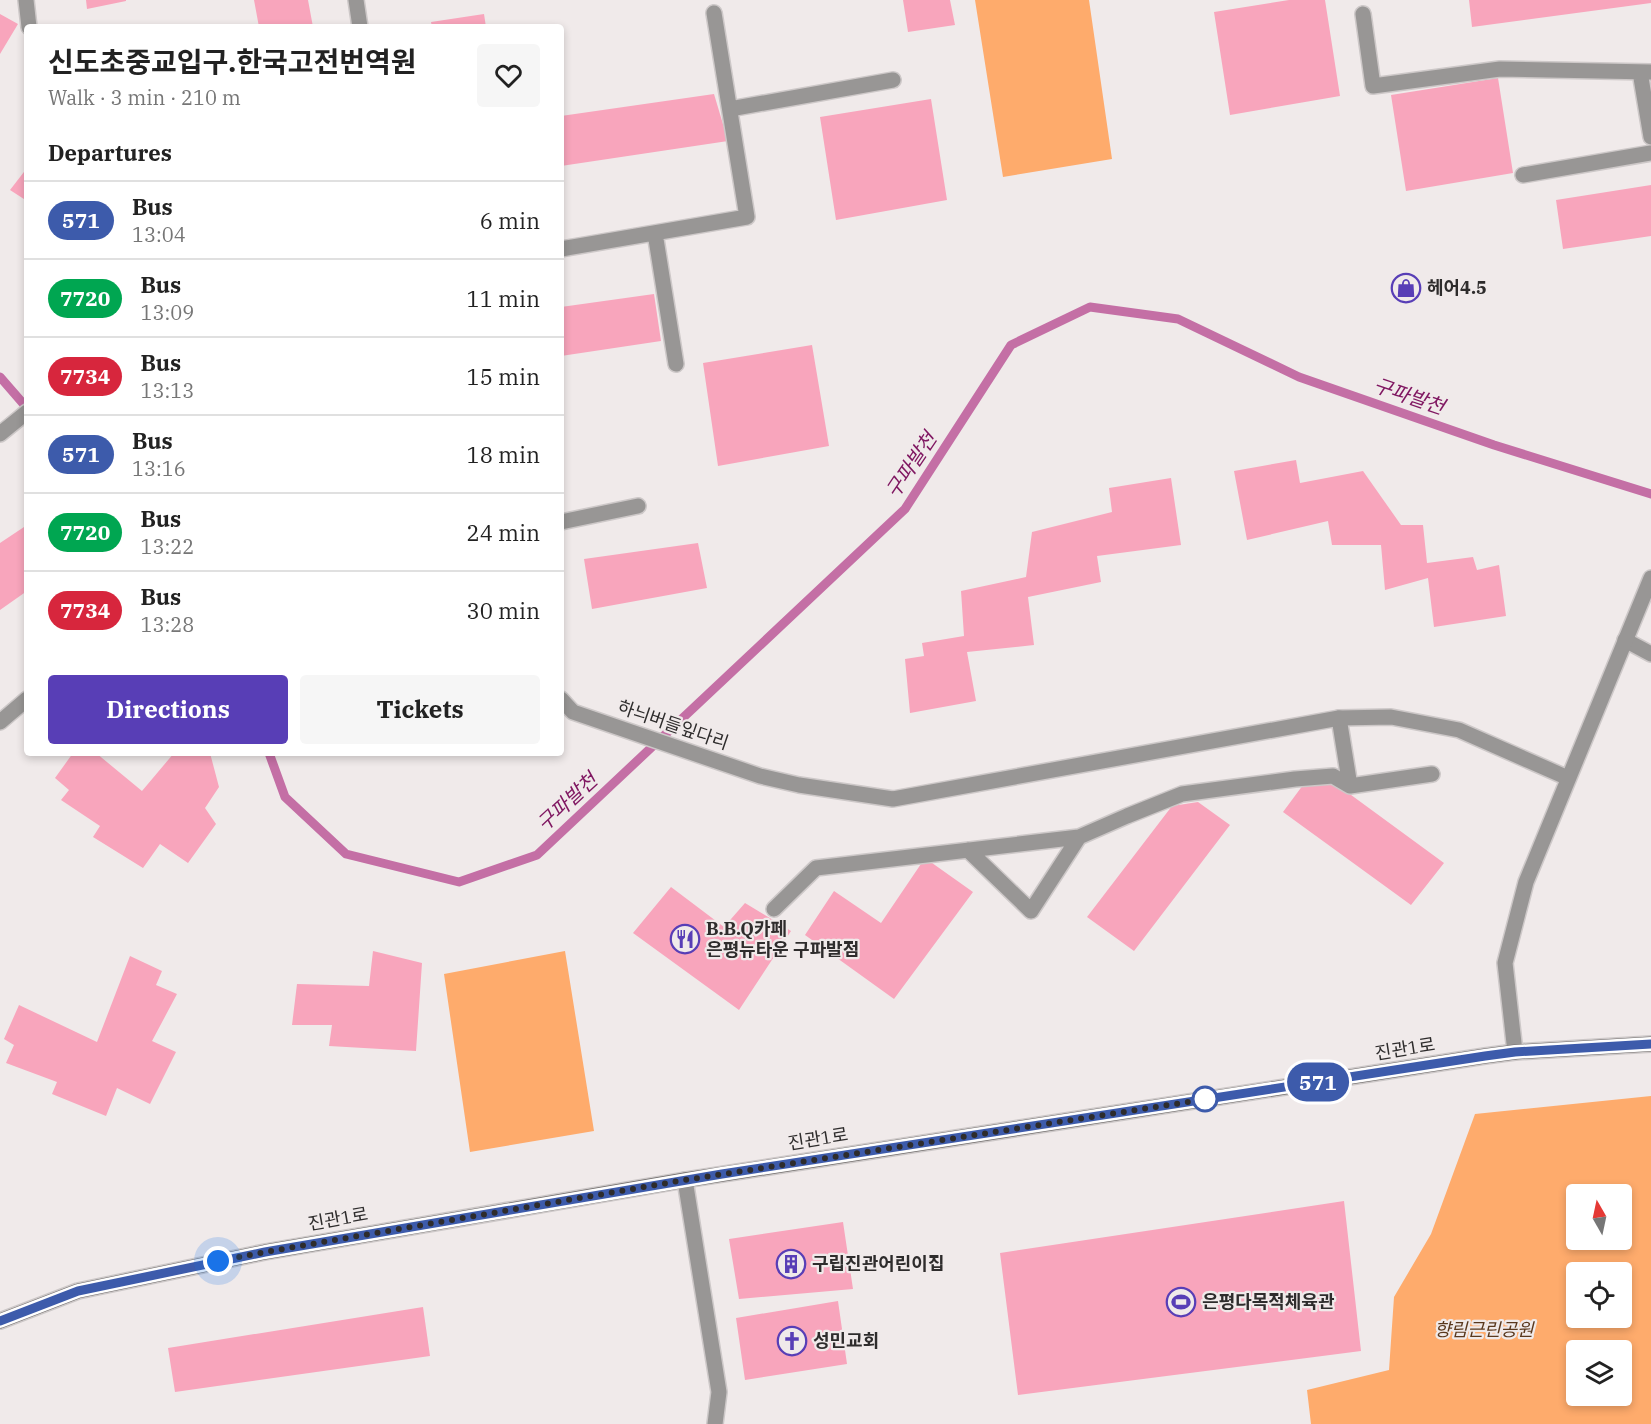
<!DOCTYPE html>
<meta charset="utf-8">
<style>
body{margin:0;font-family:"IBM Plex Serif","Noto Sans KR",serif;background:#f6f6f6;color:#222;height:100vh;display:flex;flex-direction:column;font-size:22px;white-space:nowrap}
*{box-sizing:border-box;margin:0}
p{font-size:20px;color:#767676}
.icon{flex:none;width:33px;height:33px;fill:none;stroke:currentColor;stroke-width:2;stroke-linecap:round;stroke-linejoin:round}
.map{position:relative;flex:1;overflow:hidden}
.drawer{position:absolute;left:24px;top:24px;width:540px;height:732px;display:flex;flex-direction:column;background:#fff;border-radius:6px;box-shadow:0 3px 9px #0003}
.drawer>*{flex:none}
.badge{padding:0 12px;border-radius:20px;font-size:21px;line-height:39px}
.needle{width:39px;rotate:351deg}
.tools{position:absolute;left:1566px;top:1184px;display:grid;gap:12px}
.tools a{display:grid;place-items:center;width:66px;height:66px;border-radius:6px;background:#fff;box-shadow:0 3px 9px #0003;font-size:30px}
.you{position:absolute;width:30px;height:30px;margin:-15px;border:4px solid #fff;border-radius:50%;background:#1a73e8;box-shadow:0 0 0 9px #1a73e833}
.map>.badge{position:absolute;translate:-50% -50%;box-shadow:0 0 0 3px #fff}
h2{padding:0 24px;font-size:22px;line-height:54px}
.round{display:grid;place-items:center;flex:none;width:63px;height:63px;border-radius:6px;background:#f6f6f6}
.summary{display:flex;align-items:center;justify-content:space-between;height:102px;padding:0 24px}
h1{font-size:28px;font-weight:700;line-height:45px}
.action{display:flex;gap:12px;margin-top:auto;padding:12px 24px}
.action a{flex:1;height:69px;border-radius:6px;background:#583eb6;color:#fff;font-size:24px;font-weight:700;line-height:69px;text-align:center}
.action a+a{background:#f6f6f6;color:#222}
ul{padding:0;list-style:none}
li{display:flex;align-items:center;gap:18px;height:78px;padding:0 24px;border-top:2px solid #e0e0e0}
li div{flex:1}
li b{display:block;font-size:22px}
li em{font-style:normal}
li .badge{min-width:66px;font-weight:700;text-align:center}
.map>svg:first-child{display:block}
.green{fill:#feab6c;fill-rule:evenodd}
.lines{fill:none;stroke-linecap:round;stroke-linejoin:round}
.stream{stroke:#c46fa5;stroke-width:9}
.building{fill:#f8a5bc}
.lane-casing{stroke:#cdc8c8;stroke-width:18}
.street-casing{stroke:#cdc8c8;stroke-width:18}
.secondary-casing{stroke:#cdc8c8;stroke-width:18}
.lane{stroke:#989695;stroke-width:15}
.street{stroke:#989695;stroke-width:15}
.secondary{stroke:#716d6c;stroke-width:15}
.line-casing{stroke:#fff;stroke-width:14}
.line{stroke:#3d5bab;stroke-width:9}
.walk{stroke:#2e2c2c;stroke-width:6;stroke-dasharray:0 10.8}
.stop-dot{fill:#fff;stroke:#3d5bab;stroke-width:3}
.labels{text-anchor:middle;stroke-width:4.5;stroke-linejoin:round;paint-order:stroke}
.poi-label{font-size:18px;font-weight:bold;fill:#2e2c2c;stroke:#f0eaea;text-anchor:start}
.street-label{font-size:18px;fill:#2e2c2c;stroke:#f0eaea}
.park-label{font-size:18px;font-style:italic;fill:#5a381d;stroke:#f0eaea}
.water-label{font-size:20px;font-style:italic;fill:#801862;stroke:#f0eaea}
</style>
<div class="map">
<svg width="1651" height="1424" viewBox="0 0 1651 1424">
<rect width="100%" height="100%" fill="#f0eaea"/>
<path class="green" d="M975,0H1089L1112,159L1003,177Z
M565,951L594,1131L470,1152L444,974Z
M1651,1096V1424H1311L1307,1390L1389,1370L1394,1297L1431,1234L1475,1114ZM1576,1194H1622V1239H1576ZM1576,1272H1622V1317H1576ZM1576,1350H1622V1395H1576Z"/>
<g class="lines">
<path class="stream" d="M0,377L27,408
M269,753L285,797L346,854L459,882L537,855L905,509L1011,345L1090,307L1178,319L1299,377L1494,445L1651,494"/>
</g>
<path class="building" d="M86,0H126V1L87,9Z
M254,0H308L313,27H259Z
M903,0H950L955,25L908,32Z
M1289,0H1325L1340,96L1230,115L1214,12Z
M1469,0H1651V3L1472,27Z
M0,14L18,24L0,54Z
M484,14L486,27H432L431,22Z
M1498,78L1513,173L1406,191L1391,95Z
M714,94L728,141L561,166V116Z
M931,99L947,200L836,220L820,117Z
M27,168V201L10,190Z
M1651,185V236L1563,249L1556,200Z
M654,294L661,341L561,356V307Z
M812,345L829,446L718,466L703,363Z
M1296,460L1300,483L1363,471L1401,525H1423L1427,563L1473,557L1477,570L1499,565L1506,616L1434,627L1428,578L1385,590L1381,545H1332L1328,521L1247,540L1234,471Z
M1171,478L1181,545L1097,556L1101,582L1028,597L1034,645L967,652L976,701L910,713L905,659L924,656L922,643L964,636L961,591L1026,577L1032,532L1112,512L1109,488Z
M27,525V591L0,610V543Z
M698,543L707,588L592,609L584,559Z
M73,753H96L142,791L174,753H210L219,787L205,808L216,824L188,863L160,844L143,868L93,837L100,826L61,800L69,790L55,778Z
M1332,781L1444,863L1411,905L1283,812L1303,785Z
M1198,802L1230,825L1134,951L1087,917L1172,806Z
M925,858L973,892L894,999L805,935L834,891L881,923Z
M671,887L724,927L745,903L791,931L739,1010L633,933Z
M373,951L422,963L416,1051L329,1046L332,1025H292L297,984L369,986Z
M130,956L162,971L156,985L177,994L152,1041L176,1052L150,1104L117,1088L106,1116L52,1094L57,1082L6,1063L14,1045L4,1039L19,1005L97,1042Z
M1344,1201L1361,1351L1018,1395L1000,1253Z
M843,1222L853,1289L739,1299L729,1239Z
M838,1301L847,1364L745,1380L736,1318Z
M423,1307L430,1356L175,1392L168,1348Z"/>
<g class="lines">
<g class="lane-casing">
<path id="lane" d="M26,0L29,27
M1363,14L1373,86L1500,69L1651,72
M1640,72L1651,137
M730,109L893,80
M1523,175L1651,153
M655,233L676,364
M561,249L747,217L714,13
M0,434L27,412
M561,522L638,506
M1625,640L1651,654
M1339,718L1350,786
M0,722L27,699
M968,850L1031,911L1079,837
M774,909L816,868L1079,837L1127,816L1182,794L1295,779L1333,776L1350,786L1432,774"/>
</g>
<g class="street-casing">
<path id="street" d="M356,0L360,27
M561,699L573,712L760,776L799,785L893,799L1339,718L1391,717L1459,730L1568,778
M1515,1052L1505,963L1526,882L1651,578
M685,1180L719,1392L715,1424"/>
</g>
<g class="secondary-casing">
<path id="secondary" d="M0,1321L78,1291L265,1252L685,1180L1485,1056L1515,1052L1651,1044"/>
</g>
<use href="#lane" class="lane"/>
<use href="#street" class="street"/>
<use href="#secondary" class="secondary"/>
</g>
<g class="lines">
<g class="line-casing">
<path id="line" d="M0,1321L78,1291L265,1252L722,1174L1485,1056L1515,1052L1651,1044"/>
</g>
<use href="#line" class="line"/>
<path class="walk" d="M218,1261L265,1252L685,1180L1207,1099H1205"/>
</g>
<defs>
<g id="shop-ring" transform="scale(1.5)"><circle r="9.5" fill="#f0eaea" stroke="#583eb6" stroke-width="1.5"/><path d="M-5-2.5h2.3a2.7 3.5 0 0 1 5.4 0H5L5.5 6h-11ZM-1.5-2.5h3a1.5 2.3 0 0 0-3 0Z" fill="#583eb6"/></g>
<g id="restaurant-ring" transform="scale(1.5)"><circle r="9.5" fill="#f0eaea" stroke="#583eb6" stroke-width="1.5"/><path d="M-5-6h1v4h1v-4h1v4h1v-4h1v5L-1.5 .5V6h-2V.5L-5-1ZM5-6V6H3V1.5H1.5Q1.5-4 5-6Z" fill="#583eb6"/></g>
<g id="building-ring" transform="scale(1.5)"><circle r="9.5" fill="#f0eaea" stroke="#583eb6" stroke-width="1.5"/><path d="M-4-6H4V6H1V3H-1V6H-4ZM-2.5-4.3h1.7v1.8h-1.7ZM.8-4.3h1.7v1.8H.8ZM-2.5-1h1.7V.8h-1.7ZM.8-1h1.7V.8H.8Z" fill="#583eb6"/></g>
<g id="stadium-ring" transform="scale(1.5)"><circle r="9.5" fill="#f0eaea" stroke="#583eb6" stroke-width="1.5"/><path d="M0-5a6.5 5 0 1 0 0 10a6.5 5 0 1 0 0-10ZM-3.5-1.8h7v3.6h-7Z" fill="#583eb6"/></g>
<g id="church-ring" transform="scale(1.5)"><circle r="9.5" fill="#f0eaea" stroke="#583eb6" stroke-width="1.5"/><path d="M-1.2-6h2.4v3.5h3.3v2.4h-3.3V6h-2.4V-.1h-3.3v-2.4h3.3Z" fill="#583eb6"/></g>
</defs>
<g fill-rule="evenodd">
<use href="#shop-ring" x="1406" y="288"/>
<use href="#restaurant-ring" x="685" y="939"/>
<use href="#building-ring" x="791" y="1264"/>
<use href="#stadium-ring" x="1181" y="1302"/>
<use href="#church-ring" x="792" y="1341"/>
</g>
<circle class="stop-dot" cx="1205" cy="1099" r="12"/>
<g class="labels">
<g class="poi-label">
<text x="1427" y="294">헤어4.5</text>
<text x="706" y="935">B.B.Q카페<tspan x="706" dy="21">은평뉴타운 구파발점</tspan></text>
<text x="812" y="1270">구립진관어린이집</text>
<text x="1202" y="1308">은평다목적체육관</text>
<text x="813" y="1347">성민교회</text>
</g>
<g class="street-label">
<text transform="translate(673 725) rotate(19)" y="6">하늬버들잎다리</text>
<text transform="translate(1405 1049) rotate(-9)" y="6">진관1로</text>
<text transform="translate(818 1139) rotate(-9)" y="6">진관1로</text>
<text transform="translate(338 1219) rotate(-10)" y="6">진관1로</text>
</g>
<g class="park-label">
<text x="1484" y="1336">향림근린공원</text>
</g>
<g class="water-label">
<text transform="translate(1409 396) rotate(19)" y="7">구파발천</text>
<text transform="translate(911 465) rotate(-56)" y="7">구파발천</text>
<text transform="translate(567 802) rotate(-43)" y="7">구파발천</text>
</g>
</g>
</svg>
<div class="tools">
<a><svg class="needle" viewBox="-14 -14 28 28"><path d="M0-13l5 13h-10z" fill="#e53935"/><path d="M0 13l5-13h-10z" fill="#767676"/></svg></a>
<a><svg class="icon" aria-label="locate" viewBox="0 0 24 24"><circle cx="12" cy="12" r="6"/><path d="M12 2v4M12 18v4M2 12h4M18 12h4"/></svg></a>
<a><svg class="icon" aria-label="layers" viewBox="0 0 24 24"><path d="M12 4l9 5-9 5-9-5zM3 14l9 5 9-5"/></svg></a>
</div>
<div class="you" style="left:218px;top:1261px"></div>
<b class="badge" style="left:1318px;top:1082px;background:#3d5bab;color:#fff">571</b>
<section class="drawer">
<div class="summary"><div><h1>신도초중교입구.한국고전번역원</h1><p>Walk · 3 min · 210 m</p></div><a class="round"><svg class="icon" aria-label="heart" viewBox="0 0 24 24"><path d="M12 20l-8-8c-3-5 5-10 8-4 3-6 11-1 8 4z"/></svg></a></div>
<h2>Departures</h2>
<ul>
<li><span class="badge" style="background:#3d5bab;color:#fff">571</span><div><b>Bus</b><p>13:04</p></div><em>6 min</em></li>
<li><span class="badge" style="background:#00a651;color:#fff">7720</span><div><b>Bus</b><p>13:09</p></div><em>11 min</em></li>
<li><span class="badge" style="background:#d7263d;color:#fff">7734</span><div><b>Bus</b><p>13:13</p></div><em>15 min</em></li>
<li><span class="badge" style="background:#3d5bab;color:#fff">571</span><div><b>Bus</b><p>13:16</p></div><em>18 min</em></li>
<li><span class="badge" style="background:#00a651;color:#fff">7720</span><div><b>Bus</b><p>13:22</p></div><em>24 min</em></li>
<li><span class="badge" style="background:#d7263d;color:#fff">7734</span><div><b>Bus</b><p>13:28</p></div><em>30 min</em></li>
</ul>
<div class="action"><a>Directions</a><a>Tickets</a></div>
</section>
</div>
